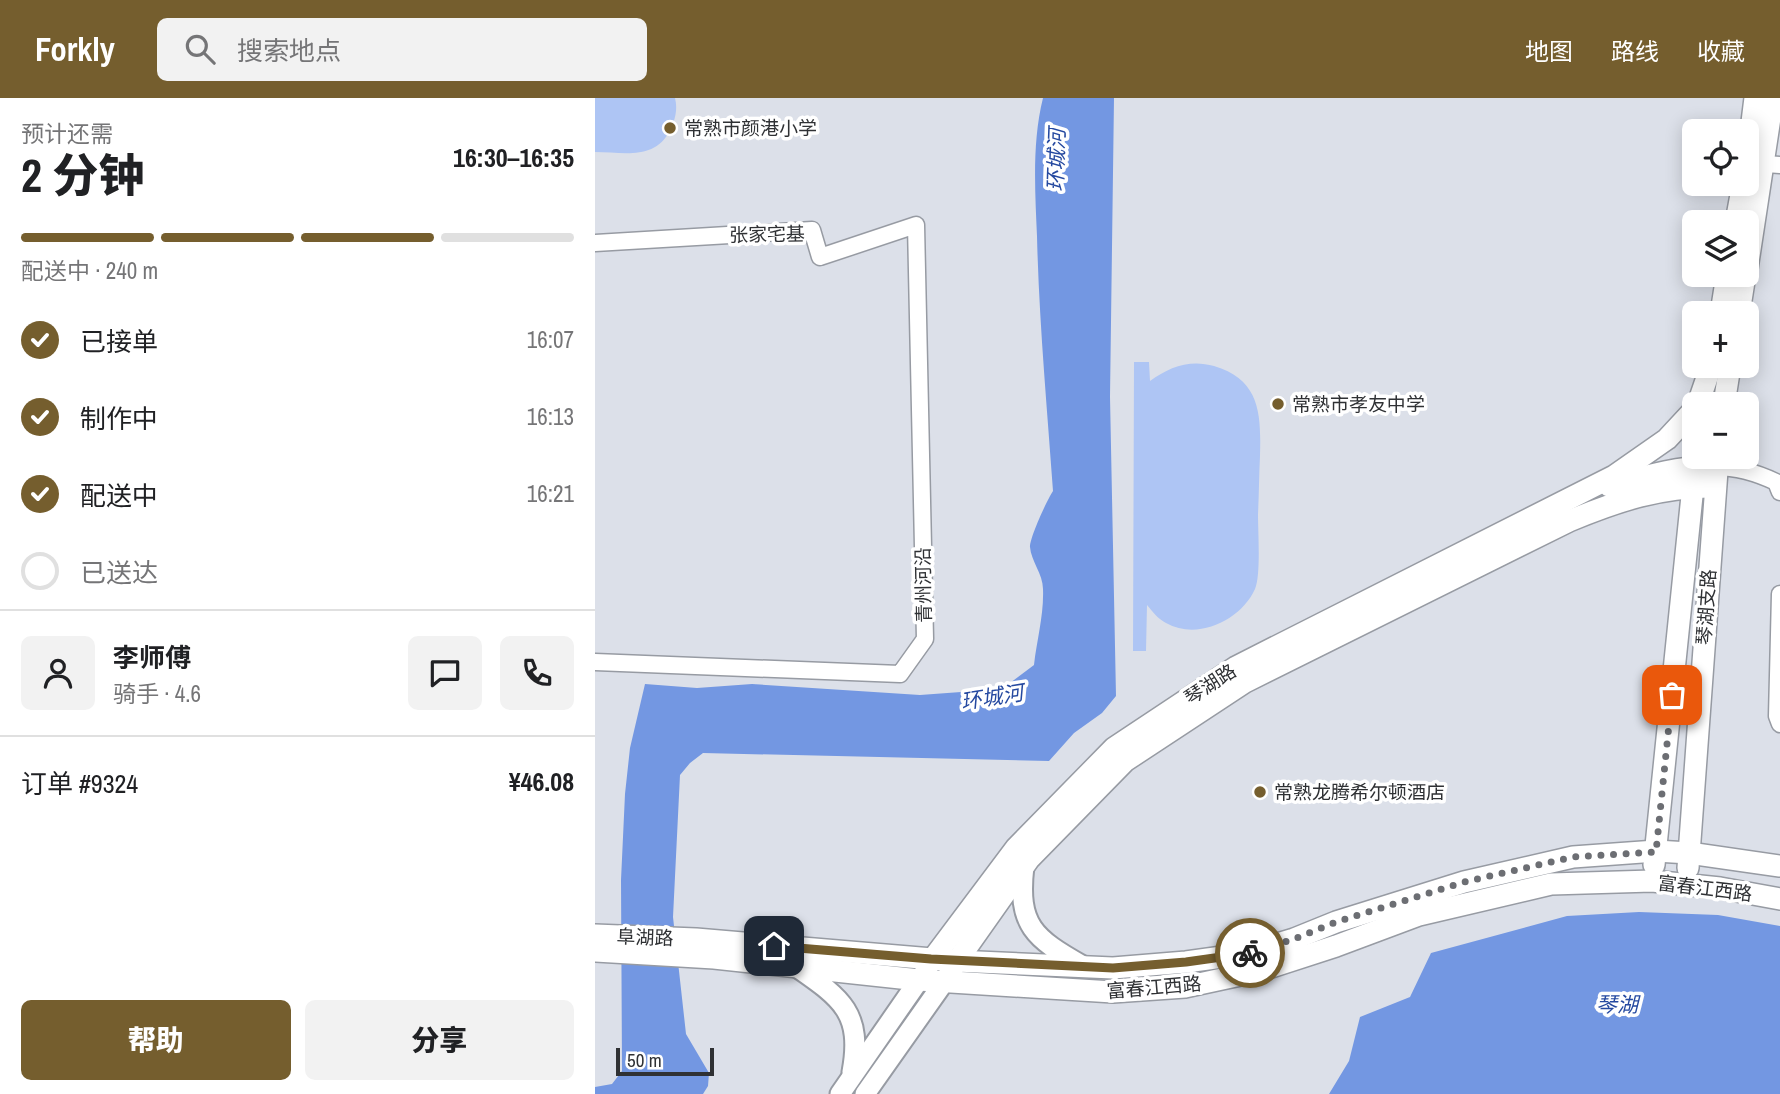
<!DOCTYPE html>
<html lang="zh">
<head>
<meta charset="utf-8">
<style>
  :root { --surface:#fff; --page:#f2f2f2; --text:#202124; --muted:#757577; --line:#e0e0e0; --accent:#755e2e }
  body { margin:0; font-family:"Archivo Narrow","Noto Sans SC",sans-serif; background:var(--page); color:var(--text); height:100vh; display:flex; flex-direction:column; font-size:26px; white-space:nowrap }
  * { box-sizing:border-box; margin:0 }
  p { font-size:23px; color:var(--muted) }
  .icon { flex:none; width:38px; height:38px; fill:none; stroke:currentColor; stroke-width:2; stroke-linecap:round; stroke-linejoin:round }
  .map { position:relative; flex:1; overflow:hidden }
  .panel { display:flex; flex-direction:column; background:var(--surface); width:595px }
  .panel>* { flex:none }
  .tools { position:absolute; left:1087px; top:21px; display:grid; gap:14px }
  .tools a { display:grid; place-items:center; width:77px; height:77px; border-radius:10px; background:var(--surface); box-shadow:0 4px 18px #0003; font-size:35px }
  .scale { position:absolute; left:21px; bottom:18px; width:98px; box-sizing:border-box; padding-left:7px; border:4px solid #2f3134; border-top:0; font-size:19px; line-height:24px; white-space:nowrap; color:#2f3134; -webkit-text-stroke:5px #fff; paint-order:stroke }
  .pin { position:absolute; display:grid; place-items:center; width:60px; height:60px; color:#fff; margin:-30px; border-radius:14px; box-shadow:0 4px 10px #0006 }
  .courier { position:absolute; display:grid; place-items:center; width:70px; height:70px; margin:-35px; border:5px solid #755e2e; border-radius:50%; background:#fff; color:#222; box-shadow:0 2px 9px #0007 }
  .summary em { font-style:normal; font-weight:800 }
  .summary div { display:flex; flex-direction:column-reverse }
  .summary { display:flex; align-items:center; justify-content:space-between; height:119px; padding:0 21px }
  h1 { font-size:46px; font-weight:800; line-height:52px }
  .bar { display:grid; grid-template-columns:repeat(4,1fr); gap:10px 7px; align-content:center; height:84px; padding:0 21px }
  .bar i { height:9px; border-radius:5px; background:var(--line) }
  .bar .current { background:var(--accent) }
  .bar p { grid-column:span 4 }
  .line { display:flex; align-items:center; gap:18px; padding:0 21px; border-top:2px solid var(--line) }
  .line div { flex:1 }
  .round { display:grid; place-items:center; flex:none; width:74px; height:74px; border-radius:10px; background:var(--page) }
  ol { padding:0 21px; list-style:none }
  li { display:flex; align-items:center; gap:21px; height:77px }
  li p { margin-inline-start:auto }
  li .icon { padding:7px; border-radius:50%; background:var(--accent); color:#fff; stroke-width:4 }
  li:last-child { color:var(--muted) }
  li i { width:38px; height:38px; border:4px solid var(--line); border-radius:50% }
  .primary-button { display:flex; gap:14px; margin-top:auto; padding:14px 21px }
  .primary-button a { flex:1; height:80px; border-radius:10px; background:var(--accent); color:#fff; font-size:28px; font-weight:800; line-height:80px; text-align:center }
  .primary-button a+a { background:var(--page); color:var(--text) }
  header { display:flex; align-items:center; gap:42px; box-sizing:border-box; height:98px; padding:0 35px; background:var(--accent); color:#fff }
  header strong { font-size:33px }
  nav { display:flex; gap:38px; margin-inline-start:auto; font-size:24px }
  .search { width:490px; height:63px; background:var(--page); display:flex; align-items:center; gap:18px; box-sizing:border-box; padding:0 24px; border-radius:10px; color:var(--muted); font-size:26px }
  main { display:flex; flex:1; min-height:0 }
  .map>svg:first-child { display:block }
  .green { fill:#aec5f4 }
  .water { fill:#7397e2 }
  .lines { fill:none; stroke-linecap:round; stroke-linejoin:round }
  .minor-casing { stroke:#979ba3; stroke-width:19 }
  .tertiary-casing { stroke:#979ba3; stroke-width:23 }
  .secondary-casing { stroke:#979ba3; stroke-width:24 }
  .minor { stroke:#fff; stroke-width:16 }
  .tertiary { stroke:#fff; stroke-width:19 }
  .secondary { stroke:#fff; stroke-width:21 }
  .done { stroke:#6c6e73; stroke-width:7; stroke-dasharray:0 12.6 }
  .route { stroke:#755e2e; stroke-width:9 }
  .poi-dot { fill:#755e2e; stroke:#fff; stroke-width:2.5 }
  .labels { text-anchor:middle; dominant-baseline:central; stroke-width:7; stroke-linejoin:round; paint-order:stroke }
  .poi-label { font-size:19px; fill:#2f3134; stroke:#fff; text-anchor:start }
  .street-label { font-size:19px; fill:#2f3134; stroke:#fff }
  .water-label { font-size:21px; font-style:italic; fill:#2549a0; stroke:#fff }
</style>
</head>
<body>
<header>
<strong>Forkly</strong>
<div class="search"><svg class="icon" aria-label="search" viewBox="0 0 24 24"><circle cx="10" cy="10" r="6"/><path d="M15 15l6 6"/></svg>搜索地点</div>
<nav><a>地图</a><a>路线</a><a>收藏</a></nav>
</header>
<main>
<section class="panel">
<div class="summary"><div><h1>2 分钟</h1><p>预计还需</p></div><em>16:30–16:35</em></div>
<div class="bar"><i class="current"></i><i class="current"></i><i class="current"></i><i></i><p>配送中 · 240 m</p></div>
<ol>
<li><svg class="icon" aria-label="check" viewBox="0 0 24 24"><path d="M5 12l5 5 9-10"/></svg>已接单<p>16:07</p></li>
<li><svg class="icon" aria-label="check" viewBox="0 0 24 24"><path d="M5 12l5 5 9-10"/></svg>制作中<p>16:13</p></li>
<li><svg class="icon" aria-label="check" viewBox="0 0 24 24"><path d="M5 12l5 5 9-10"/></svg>配送中<p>16:21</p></li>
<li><i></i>已送达</li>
</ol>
<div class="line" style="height:126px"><a class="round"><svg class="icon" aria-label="person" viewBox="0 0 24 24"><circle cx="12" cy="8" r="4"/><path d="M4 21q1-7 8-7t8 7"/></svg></a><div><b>李师傅</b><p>骑手 · 4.6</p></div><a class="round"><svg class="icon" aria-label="chat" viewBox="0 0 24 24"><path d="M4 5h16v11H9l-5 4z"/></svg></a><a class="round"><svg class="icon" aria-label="phone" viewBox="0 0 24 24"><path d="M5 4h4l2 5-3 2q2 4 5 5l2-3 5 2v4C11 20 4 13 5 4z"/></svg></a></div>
<div class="line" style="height:91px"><div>订单 #9324</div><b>¥46.08</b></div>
<div class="primary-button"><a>帮助</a><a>分享</a></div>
</section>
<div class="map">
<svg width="1185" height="996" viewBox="0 0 1185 996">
  <rect width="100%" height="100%" fill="#dce0e9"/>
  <!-- green -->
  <g class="green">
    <path d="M0,0H80C83,12 80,22 75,32C60,63 28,54 0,54Z"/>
    <path d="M539,264H554L555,283C574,269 595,261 619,268C666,282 666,317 665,358C664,377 664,397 663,416C663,434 666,477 660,491C646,522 603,543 571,525C563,521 557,513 552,507L551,553H538Z"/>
  </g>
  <!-- water -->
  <g class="water">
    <path d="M448,0H519L515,299L521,598L507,615L479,635L454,663L108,655L95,665L85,677L78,819L91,936L114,975L113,988L108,996H0V989L17,986L27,973L26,782L30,696L35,650L50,586L102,590L157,586L325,597L407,591L439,567C442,541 449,517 448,491C448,476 436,463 435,449C435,439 452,402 458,393C452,308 444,223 442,138C440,92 437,44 448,0Z"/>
    <polygon points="1044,814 1123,817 1185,828 1185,996 734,996 754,963 765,919 815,899 836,855 972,818"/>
  </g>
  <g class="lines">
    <defs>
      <g id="minor">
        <polyline points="1157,65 1185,67"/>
        <polyline points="0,145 217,132 225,159 321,127 330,541 305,576 0,564"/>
        <path d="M1121,369C1143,369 1162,375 1181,384L1185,394"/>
        <polyline points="1185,496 1182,618 1185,626"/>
      </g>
      <g id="tertiary">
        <path d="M429,768C422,828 439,840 488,868"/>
        <path d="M200,868C246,900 268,914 257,974"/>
        <polyline points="245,996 324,882"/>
        <polyline points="270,996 349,884"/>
      </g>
      <g id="secondary">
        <polyline points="1152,64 1160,0"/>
        <polyline points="1141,124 1148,86"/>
        <polyline points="1152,171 1178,0"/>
        <polyline points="1126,215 1132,177"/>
        <polyline points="1144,215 1150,177"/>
        <polyline points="1103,306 1116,268"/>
        <polyline points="1129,306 1135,268"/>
        <path d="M1014,388C1045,380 1079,369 1112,369"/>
        <polyline points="1059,767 1101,359"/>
        <polyline points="1093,770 1123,359"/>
        <polyline points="0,837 101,841 361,863 518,870 591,864 649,856 699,841 741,824 869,784 978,759 1061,753 1094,755 1185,768"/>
        <polyline points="0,853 119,860 324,882 518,894 590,889 664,873 741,848 824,817 956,786 1057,783 1125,790 1185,801"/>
        <polyline points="331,870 421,750 519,650 641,569 1019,378 1072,341 1099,312"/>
        <path d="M355,873L434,761L530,663L650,584L974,423C1022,403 1067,388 1120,389"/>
      </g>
    </defs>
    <!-- minor casing -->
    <use href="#minor" class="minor-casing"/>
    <!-- tertiary casing -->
    <use href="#tertiary" class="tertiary-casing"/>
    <!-- secondary casing -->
    <use href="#secondary" class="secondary-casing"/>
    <!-- minor -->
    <use href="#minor" class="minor"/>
    <!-- tertiary -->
    <use href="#tertiary" class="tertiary"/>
    <!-- secondary -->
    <use href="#secondary" class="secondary"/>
  </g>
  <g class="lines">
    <!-- done -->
    <polyline class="done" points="655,855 699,841 741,824 869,784 978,759 1061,754 1077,597"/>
    <!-- route -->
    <polyline class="route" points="179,848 336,861 518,870 591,864 655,855"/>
  </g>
  <!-- markers -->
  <g class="poi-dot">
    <circle cx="75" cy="30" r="7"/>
    <circle cx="683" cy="306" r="7"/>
    <circle cx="665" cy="694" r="7"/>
  </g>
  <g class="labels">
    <!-- poi labels -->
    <g class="poi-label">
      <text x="89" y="30">常熟市颜港小学</text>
      <text x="697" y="306">常熟市孝友中学</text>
      <text x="679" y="694">常熟龙腾希尔顿酒店</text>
    </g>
    <!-- street labels -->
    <g class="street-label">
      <text transform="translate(172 136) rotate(-1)">张家宅基</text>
      <text transform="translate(328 487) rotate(-91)">青州河沿</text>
      <text transform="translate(1111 509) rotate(-86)">琴湖支路</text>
      <text transform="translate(615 586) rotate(-33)">琴湖路</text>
      <text transform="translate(1110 790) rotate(7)">富春江西路</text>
      <text transform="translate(50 839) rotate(2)">阜湖路</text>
      <text transform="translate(559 889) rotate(-5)">富春江西路</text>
    </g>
    <!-- water labels -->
    <g class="water-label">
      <text transform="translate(461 62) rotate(-88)">环城河</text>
      <text transform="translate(397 599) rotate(-9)">环城河</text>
      <text x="1022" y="906">琴湖</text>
    </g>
  </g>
</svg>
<div class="tools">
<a><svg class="icon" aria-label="locate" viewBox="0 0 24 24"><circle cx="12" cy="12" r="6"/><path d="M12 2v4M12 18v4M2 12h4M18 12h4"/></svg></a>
<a><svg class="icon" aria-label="layers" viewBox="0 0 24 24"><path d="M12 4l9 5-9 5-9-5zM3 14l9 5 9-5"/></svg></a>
<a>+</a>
<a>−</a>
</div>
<div class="scale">50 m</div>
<div class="pin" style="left:1077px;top:597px;background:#ea580c"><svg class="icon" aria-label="bag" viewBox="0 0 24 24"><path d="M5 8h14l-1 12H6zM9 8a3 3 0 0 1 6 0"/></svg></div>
<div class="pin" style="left:179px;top:848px;background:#1f2937"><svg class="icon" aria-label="home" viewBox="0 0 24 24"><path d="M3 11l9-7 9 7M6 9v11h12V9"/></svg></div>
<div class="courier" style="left:655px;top:855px"><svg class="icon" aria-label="bike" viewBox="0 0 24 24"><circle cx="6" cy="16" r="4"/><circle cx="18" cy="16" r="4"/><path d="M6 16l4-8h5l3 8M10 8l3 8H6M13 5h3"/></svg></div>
</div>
</main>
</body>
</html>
